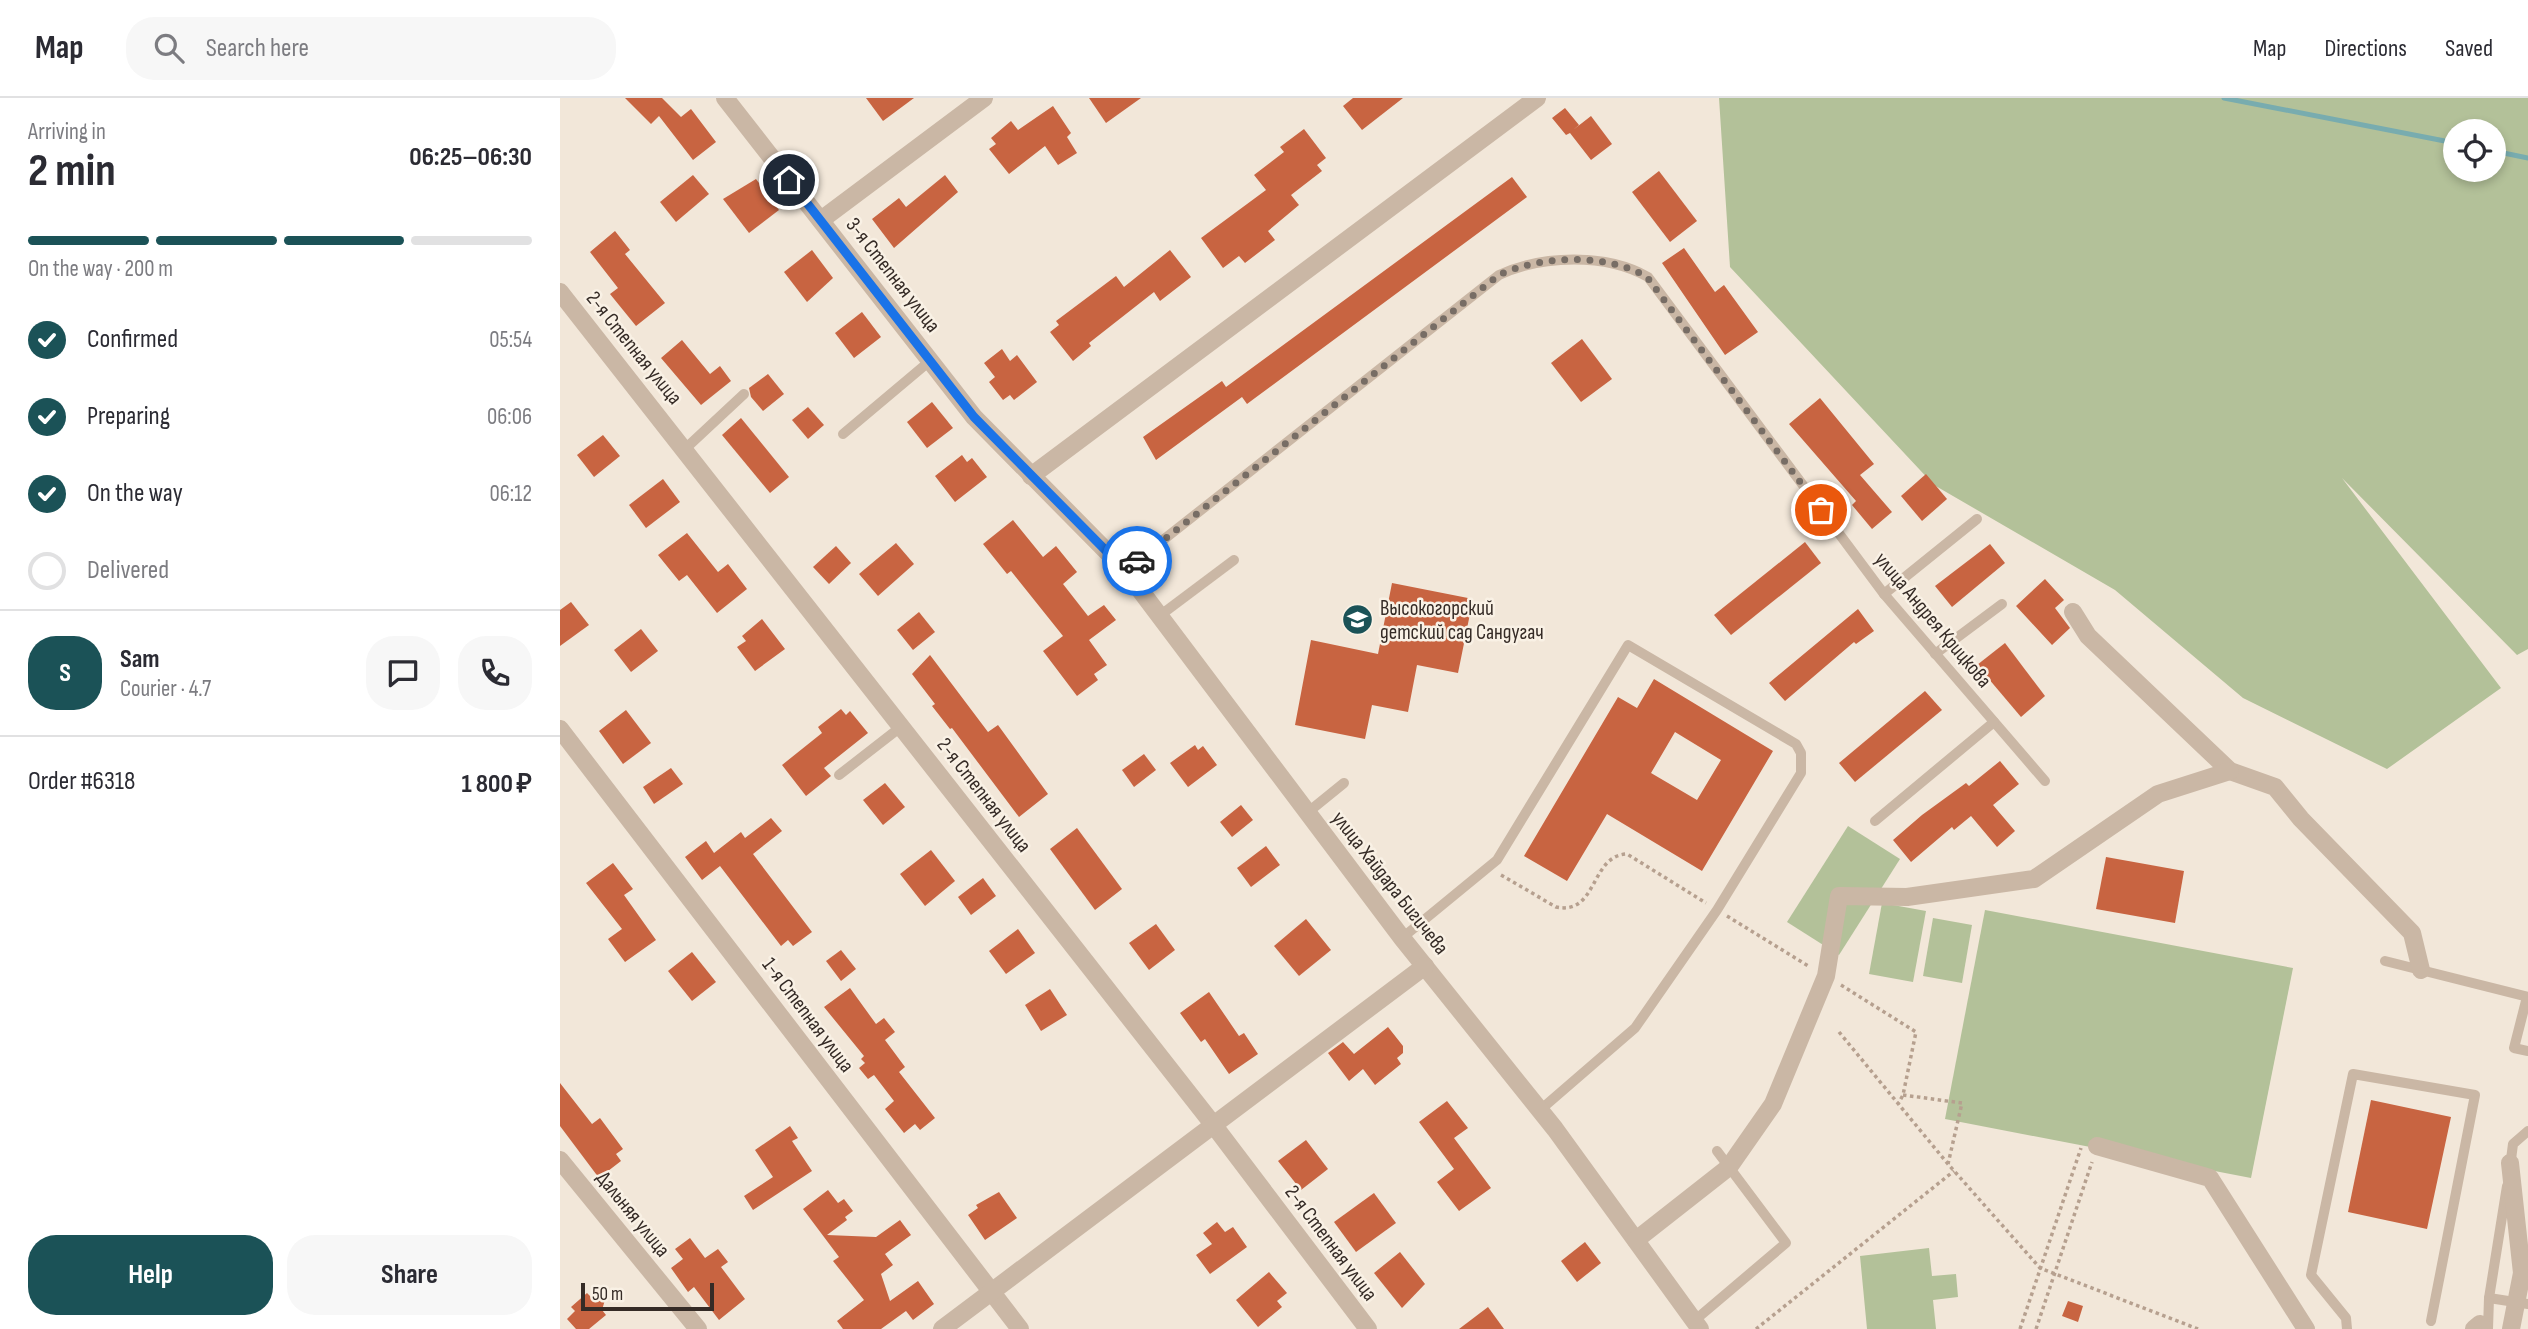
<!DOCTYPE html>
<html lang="en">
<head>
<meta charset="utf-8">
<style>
  :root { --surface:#fff; --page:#f7f7f7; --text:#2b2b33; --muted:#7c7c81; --line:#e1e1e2; --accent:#1b5257 }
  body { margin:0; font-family:"Sofia Sans Condensed",sans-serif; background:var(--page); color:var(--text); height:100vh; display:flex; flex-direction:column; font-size:26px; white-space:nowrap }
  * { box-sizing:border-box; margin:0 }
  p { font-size:23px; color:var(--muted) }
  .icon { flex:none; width:38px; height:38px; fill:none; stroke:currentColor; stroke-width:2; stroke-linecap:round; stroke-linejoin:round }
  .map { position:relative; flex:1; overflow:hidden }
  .details { display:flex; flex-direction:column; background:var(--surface); width:560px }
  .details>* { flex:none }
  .controls { position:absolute; left:1883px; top:21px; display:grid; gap:14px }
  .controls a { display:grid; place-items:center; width:63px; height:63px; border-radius:50%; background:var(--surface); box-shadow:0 4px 10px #0003; font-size:35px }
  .scale { position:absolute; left:21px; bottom:18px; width:133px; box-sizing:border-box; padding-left:7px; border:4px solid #352b26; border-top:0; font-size:19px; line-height:24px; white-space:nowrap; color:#352b26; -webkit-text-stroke:5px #f9f1e5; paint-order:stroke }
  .pin { position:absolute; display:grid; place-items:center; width:60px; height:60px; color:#fff; margin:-30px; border:4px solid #fff; border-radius:50%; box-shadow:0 2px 7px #0007 }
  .courier { position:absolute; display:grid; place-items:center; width:70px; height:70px; margin:-35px; border:5px solid #1a73e8; border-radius:50%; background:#fff; color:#222; box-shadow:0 2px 9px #0007 }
  .head em { font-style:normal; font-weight:700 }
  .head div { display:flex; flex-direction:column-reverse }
  .head { display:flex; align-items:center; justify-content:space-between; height:119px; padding:0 28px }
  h1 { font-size:46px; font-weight:700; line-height:52px }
  .bar { display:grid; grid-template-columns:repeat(4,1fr); gap:10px 7px; align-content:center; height:84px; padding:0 28px }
  .bar i { height:9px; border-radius:5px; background:var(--line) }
  .bar .on { background:var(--accent) }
  .bar p { grid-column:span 4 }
  .line { display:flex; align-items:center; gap:18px; padding:0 28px; border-top:2px solid var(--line) }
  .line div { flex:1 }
  .round { display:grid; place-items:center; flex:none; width:74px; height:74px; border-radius:28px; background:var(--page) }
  ol { padding:0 28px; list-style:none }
  li { display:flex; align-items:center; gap:21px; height:77px }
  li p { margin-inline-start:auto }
  li .icon { padding:7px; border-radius:50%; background:var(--accent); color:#fff; stroke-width:4 }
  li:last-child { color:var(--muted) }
  li i { width:38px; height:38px; border:4px solid var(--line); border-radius:50% }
  .action { display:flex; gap:14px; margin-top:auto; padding:14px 28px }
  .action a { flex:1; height:80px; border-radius:28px; background:var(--accent); color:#fff; font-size:28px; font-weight:700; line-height:80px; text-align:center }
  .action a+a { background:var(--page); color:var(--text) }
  header { display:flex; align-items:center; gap:42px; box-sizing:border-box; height:98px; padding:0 35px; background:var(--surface); border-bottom:2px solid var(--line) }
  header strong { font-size:33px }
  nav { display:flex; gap:38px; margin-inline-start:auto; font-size:24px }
  .search { width:490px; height:63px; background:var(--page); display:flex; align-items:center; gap:18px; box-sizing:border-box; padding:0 24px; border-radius:28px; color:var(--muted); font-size:26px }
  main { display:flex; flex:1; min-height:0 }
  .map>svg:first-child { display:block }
  .green { fill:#b3c199; fill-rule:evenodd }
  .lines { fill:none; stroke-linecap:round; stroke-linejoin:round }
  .stream { stroke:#78acaf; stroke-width:5 }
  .building { fill:#c86441; fill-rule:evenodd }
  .path { stroke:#b6a08f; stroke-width:3.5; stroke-dasharray:3.5 3.5; stroke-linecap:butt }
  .service { stroke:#cab7a5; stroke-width:10 }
  .minor { stroke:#cab7a5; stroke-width:18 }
  .done { stroke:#776d65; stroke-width:7; stroke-dasharray:0 12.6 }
  .route { stroke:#1a73e8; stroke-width:9 }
  .labels { text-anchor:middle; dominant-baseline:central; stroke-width:5; stroke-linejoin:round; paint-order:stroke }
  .street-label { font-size:21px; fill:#352b26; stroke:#f9f1e5 }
  .poi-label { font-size:21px; fill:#352b26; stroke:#f9f1e5; text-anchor:start }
</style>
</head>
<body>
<header>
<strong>Map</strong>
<div class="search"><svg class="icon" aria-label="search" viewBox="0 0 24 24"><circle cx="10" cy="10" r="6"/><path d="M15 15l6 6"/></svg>Search here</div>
<nav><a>Map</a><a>Directions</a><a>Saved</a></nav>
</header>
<main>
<section class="details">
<div class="head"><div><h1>2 min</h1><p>Arriving in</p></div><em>06:25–06:30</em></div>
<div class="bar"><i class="on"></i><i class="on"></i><i class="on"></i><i></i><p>On the way · 200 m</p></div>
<ol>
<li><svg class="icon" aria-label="check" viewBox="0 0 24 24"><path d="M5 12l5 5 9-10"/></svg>Confirmed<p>05:54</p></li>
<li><svg class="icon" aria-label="check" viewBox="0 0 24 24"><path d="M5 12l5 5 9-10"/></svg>Preparing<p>06:06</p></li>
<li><svg class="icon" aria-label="check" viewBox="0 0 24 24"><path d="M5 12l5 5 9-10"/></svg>On the way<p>06:12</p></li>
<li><i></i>Delivered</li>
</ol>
<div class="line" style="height:126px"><b class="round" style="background:var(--accent);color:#fff">S</b><div><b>Sam</b><p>Courier · 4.7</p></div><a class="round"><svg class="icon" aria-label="chat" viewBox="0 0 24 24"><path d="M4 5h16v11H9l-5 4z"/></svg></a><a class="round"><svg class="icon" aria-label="phone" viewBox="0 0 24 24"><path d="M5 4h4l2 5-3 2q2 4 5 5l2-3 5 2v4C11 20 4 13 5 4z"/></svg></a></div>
<div class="line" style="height:91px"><div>Order #6318</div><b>1 800 ₽</b></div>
<div class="action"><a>Help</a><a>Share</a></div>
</section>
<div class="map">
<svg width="1968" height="1231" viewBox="0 0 1968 1231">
  <rect width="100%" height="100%" fill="#f2e7d9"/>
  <!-- green -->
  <g class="green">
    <path d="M1159,0H1968V551L1957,557L1782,380L1941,590L1827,671L1683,600L1555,492L1374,387L1170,169ZM1895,33H1934V72H1895Z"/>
    <polygon points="1288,728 1340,761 1279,857 1227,824"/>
    <polygon points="1322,805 1366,813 1353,884 1309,876"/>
    <polygon points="1425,812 1733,870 1691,1080 1385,1021"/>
    <polygon points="1373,820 1412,827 1402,885 1363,878"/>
    <polygon points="1369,1150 1372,1178 1396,1176 1398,1199 1373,1202 1376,1231 1307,1231 1300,1158"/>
  </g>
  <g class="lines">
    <!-- stream -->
    <g class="stream">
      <polyline points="1664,0 1895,45"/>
      <polyline points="1934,53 1968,60"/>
    </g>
  </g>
  <!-- building -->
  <g class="building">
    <polygon points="65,0 102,0 121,19 131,11 156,44 133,62 99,18 91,26"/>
    <polygon points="306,0 354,0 323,23"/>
    <polygon points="529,0 581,0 546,25"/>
    <polygon points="793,0 843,0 802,32 783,8"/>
    <polygon points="493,8 511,35 507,39 517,55 498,67 485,48 449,76 429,51 436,46 431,40 451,23 458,32"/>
    <polygon points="1005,10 1019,27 1013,32 1031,18 1052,46 1031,62 1010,35 1006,37 992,20"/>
    <polygon points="744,31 766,60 757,67 762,73 731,97 739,107 708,133 715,142 685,165 679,158 663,170 641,140 706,92 694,77 724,54 720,49"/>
    <polygon points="1099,73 1137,123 1110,144 1072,94"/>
    <polygon points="133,77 149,96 116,124 100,104"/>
    <polygon points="385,77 398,94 334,150 312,121 339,100 346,109"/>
    <polygon points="952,79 967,99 695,300 687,306 682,299 596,362 583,339 662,283 666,289"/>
    <polygon points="196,81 219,112 189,135 163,101"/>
    <polygon points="55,133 70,152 65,156 105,205 76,228 50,196 58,190 30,154"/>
    <polygon points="1124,150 1155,194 1164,187 1198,234 1165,257 1102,165"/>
    <polygon points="252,152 273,180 247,204 224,174"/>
    <polygon points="610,152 631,179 600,203 594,194 529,245 531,248 513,263 490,234 499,227 496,223 556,178 564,189"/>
    <polygon points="302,214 321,239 294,260 275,235"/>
    <polygon points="1022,241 1052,281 1021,304 991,265"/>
    <polygon points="122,242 150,276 160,268 171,283 141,307 101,260"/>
    <polygon points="442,251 450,263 457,257 477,284 454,302 450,297 443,302 429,284 435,279 424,265"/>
    <polygon points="208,276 224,296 203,313 191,299 189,290"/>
    <polygon points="1260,300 1314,366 1300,377 1332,414 1312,431 1292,407 1296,403 1229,326"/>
    <polygon points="372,304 393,330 367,350 347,324"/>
    <polygon points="248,309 264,327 248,341 232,322"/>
    <polygon points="181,320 229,379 210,395 162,337"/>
    <polygon points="43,337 60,358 34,379 17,357"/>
    <polygon points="402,357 407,364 412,360 427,379 395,404 375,378"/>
    <polygon points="1366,376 1387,401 1362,423 1341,398"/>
    <polygon points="103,381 120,404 86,430 69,407"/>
    <polygon points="453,422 483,459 496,448 517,474 503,486 528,518 544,507 556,522 529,542 547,567 534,576 538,582 517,598 483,553 503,538 451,473 447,476 423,446"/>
    <polygon points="127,435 158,474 168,466 187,491 157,515 127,477 119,483 98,457"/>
    <polygon points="1245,444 1261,465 1171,537 1154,517"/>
    <polygon points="336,445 354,466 318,498 299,476"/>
    <polygon points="1430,446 1445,465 1392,509 1375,488"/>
    <polygon points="276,448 291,465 269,486 253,469"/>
    <polygon points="1485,481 1504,502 1495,510 1510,530 1492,547 1456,508"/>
    <polygon points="832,485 913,501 898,575 857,567 848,614 812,607 805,641 735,627 751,542 818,556"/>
    <polygon points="11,504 29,527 0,548 0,512"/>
    <polygon points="1298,511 1314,533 1296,546 1294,544 1225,603 1209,585"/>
    <polygon points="359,514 375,534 353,552 337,532"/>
    <polygon points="202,521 225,551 195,573 177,549 186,543 182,538"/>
    <polygon points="81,531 98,553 71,574 54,552"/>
    <polygon points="1445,545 1485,598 1461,619 1417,567"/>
    <polygon points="370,557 428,634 438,627 488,696 459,719 392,630 390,631 372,608 375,606 352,576"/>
    <path d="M1094,581L1213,653L1142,773L1047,716L1007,783L964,758L1058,599L1077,610ZM1115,634L1161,662L1137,702L1091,675Z"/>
    <polygon points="1365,593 1382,612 1295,684 1279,665"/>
    <polygon points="281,611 286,617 290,613 308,635 264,670 271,678 246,698 222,667 262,635 258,629"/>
    <polygon points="66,612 91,645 63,666 39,633"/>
    <polygon points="635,647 638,652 643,648 657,667 628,689 610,665"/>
    <polygon points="584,656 596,672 574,689 562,672"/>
    <polygon points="1440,663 1459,686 1433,707 1455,733 1437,749 1411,718 1394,732 1392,729 1351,764 1333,742 1362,717 1406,685 1409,688"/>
    <polygon points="111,670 123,686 94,706 83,689"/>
    <polygon points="325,685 345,709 323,727 303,702"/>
    <polygon points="681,707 693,722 672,739 660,724"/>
    <polygon points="211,720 222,733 193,756 252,834 233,848 228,842 221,848 160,768 142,782 125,759 146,743 154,755 181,734 185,740"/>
    <polygon points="517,730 562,791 535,812 490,751"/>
    <polygon points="706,748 720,767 691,789 677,770"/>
    <polygon points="371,752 395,783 365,808 340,776"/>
    <polygon points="1546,759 1624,773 1615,825 1536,811"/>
    <polygon points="53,765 73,791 64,797 96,842 65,864 48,841 62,831 26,785"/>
    <polygon points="423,780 436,798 411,817 398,799"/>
    <polygon points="746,821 771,852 739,878 714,848"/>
    <polygon points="596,826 615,852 589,872 569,845"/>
    <polygon points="458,831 475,855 446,876 429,853"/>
    <polygon points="281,852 296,871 281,883 266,863"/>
    <polygon points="132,854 156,884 132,903 108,873"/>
    <polygon points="290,890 316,926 324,920 335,934 325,942 345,969 339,974 375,1020 360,1032 355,1026 344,1035 325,1011 334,1003 314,977 308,981 299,970 305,965 301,961 304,958 264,909"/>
    <polygon points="490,891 507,917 481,933 465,907"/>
    <polygon points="649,894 679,938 684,935 698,956 669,976 645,941 641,944 620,915"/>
    <polygon points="828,929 843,948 843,955 837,960 841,966 815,987 803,971 789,983 768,955 783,944 794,956"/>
    <polygon points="0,985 32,1026 40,1020 63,1051 56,1056 61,1063 39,1080 0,1028"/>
    <polygon points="1811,1002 1891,1019 1867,1131 1788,1114"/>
    <polygon points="887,1003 908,1030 894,1040 931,1090 899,1113 877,1084 894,1071 859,1024"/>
    <polygon points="230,1028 238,1040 232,1043 252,1073 193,1112 184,1098 213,1079 195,1052"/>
    <polygon points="746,1042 768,1071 741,1092 718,1063"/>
    <polygon points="268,1092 278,1105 284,1101 293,1113 285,1119 287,1122 267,1137 316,1139 340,1122 351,1137 325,1156 333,1167 321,1176 330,1203 358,1183 374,1206 353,1222 346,1213 321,1231 283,1231 277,1223 304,1202 273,1163 279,1159 243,1111"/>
    <polygon points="439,1094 457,1120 425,1142 408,1117 418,1110 416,1107"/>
    <polygon points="814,1095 836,1125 796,1154 774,1124"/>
    <polygon points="657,1124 665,1134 673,1129 687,1149 650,1176 636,1157 652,1146 643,1135"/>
    <polygon points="130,1140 145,1160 158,1151 168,1164 161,1169 185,1201 159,1222 134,1189 128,1194 111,1170 123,1161 115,1151"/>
    <polygon points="1025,1144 1041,1165 1017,1184 1001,1163"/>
    <polygon points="840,1154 865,1186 842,1210 814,1175"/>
    <polygon points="709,1174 727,1195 717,1203 722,1209 698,1229 676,1202"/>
    <polygon points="27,1195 31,1199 47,1195 42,1212 46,1217 29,1231 16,1231 7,1221 15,1213 11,1209"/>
    <polygon points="1508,1203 1523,1208 1518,1224 1502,1218"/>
    <polygon points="928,1209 944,1231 899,1231"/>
  </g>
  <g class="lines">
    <!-- path -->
    <g class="path">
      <path d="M941,777L996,809C1038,818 1030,757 1067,756L1146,805"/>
      <polyline points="1167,818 1250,869"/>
      <polyline points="1281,887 1356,934 1343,997 1338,1006"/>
      <polyline points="1279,934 1388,1066 1480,1170 1638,1231"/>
      <polyline points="1343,997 1402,1005 1388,1066"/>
      <polyline points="1196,1231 1394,1073"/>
      <polyline points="1460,1231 1521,1050"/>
      <polyline points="1476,1231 1532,1064"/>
    </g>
    <!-- service -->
    <g class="service">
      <polyline points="283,336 371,262"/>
      <polyline points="125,351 184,296"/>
      <path d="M565,472L939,177C982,157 1046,155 1088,179L1324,496L1485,683"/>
      <polyline points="1324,496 1417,421"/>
      <polyline points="598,519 674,462"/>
      <polyline points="1375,556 1442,506"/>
      <polyline points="279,677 342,628"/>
      <polyline points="747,715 784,685"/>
      <polyline points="1315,723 1434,624"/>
      <polyline points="842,840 937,762 1068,547 1236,646 1241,655 1241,675 1157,812 1075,930 979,1013"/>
      <polyline points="1825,863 1968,899"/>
      <polyline points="1967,899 1954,950 1968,953"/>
      <polyline points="1950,1069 1953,1046 1968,1033"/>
      <polyline points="1929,1200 1968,1206"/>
      <polyline points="1134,1223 1226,1145 1157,1053"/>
      <polyline points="1787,1231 1786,1220 1751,1177 1793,976 1915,997 1871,1223"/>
      <polyline points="1928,1231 1929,1200 1947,1088"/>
    </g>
    <!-- minor -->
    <g class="minor">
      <polyline points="165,0 414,319 565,472 842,840 995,1031 1140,1231"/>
      <polyline points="261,122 424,0"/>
      <polyline points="0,194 652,1025 808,1231"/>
      <polyline points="471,378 977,0"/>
      <polyline points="1513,514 1528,538 1670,673 1715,689 1741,721 1852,835 1861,872"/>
      <polyline points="0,631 460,1231"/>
      <polyline points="1537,1048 1650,1080 1746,1231"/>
      <polyline points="0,1062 138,1231"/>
      <polyline points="1950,1065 1962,1175 1951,1231"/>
      <polyline points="1076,1142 1169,1069 1213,1006 1266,878 1279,798 1347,799 1474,781 1598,696 1670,673"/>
      <polyline points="382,1231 865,868"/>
      <polyline points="1914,1231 1920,1226 1924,1231"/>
    </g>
  </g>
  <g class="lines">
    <!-- done -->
    <path class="done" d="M577,463L939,177C982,157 1046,155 1087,179L1261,412"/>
    <!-- route -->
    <polyline class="route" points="229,82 414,319 565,472 577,463"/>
  </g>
  <!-- icons -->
  <defs>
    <symbol id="school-disc" viewBox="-11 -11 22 22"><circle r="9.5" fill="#1b5257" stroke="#f9f1e5"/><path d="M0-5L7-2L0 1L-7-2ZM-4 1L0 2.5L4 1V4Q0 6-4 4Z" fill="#fff"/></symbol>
  </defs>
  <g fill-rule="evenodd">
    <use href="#school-disc" x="780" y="504" width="35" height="35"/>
  </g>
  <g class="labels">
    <!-- street labels -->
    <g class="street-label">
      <text transform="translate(333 177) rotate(52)">3-я Степная улица</text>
      <text transform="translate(74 250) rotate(51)">2-я Степная улица</text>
      <text transform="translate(1373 522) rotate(50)">улица Андрея Крицкова</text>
      <text transform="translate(424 697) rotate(52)">2-я Степная улица</text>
      <text transform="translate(830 785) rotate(52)">улица Хайдара Бигичева</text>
      <text transform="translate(248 917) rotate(53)">1-я Степная улица</text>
      <text transform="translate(73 1116) rotate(51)">Дальняя улица</text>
      <text transform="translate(771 1145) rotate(53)">2-я Степная улица</text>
    </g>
    <!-- poi labels -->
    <g class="poi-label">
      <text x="820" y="510">Высокогорский<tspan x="820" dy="24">детский сад Сандугач</tspan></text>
    </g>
  </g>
</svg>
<div class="controls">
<a><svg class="icon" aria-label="locate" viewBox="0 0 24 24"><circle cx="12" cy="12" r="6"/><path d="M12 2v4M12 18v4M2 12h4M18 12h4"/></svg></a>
</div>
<div class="scale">50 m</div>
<div class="pin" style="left:1261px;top:412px;background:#ea580c"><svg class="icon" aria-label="bag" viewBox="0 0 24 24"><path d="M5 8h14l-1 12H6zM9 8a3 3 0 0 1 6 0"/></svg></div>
<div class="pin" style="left:229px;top:82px;background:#1f2937"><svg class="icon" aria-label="home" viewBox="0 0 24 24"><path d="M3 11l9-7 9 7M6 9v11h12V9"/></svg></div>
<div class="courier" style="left:577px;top:463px"><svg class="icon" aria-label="car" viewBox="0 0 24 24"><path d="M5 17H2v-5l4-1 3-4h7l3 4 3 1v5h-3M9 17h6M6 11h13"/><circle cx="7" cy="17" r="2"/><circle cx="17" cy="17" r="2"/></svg></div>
</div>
</main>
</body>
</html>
